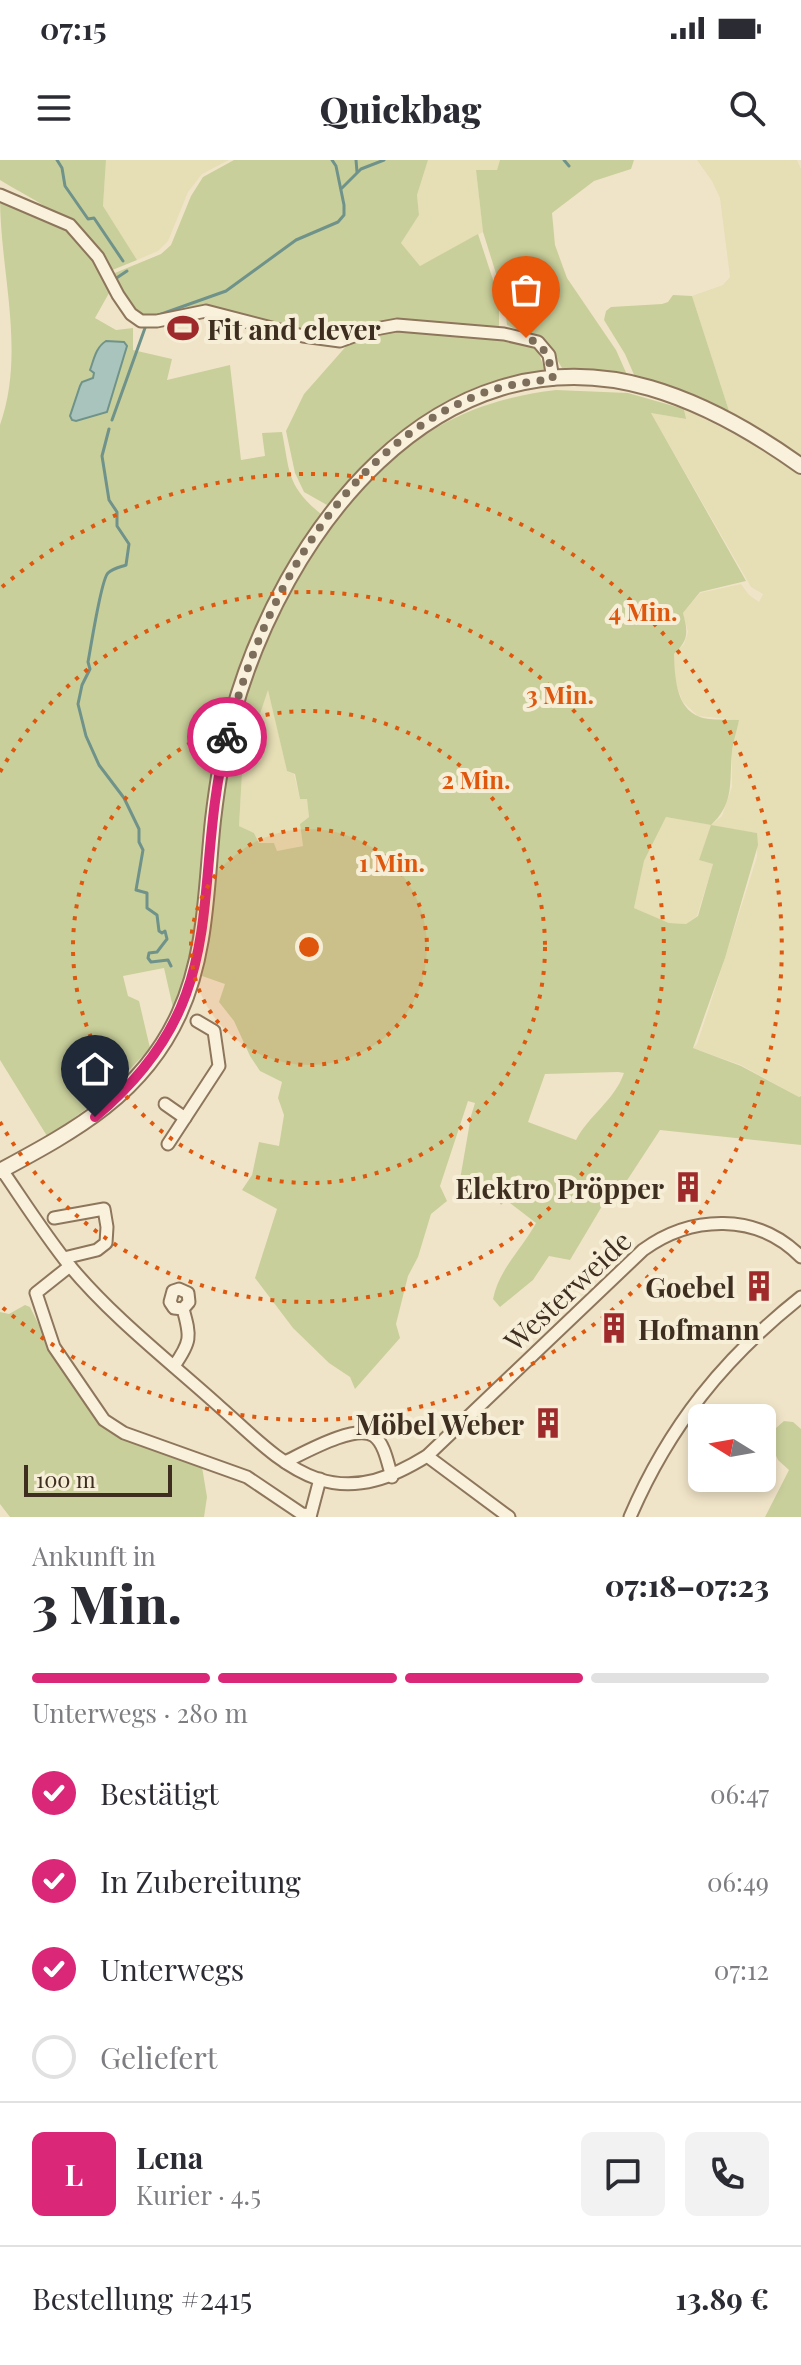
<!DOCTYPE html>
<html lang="de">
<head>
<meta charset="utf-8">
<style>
  :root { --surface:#fff; --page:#f2f2f3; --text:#2b2b33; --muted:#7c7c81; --line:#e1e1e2; --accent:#db2777 }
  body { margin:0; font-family:"Playfair Display",serif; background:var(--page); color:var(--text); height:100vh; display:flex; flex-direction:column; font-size:30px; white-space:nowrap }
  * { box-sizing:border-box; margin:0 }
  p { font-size:26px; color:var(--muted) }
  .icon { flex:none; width:44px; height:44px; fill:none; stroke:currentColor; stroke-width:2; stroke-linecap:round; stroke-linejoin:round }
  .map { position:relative; height:1357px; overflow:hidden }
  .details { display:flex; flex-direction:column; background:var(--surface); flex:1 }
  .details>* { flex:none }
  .needle { width:52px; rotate:281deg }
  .fabs { position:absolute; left:688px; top:1244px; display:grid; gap:16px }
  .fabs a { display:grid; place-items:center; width:88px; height:88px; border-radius:12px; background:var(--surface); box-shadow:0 4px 12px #0003; font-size:40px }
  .scale { position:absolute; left:24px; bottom:20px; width:148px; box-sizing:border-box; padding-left:8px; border:4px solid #3d2e20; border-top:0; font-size:22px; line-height:28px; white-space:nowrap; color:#3d2e20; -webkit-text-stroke:6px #f7eed8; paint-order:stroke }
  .pin { position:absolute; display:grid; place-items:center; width:68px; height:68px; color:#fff; margin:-82px -34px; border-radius:50% 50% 50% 0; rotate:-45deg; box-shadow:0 0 8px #0007 }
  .pin .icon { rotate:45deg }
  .courier { position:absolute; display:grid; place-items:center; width:80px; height:80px; margin:-40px; border:6px solid #db2777; border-radius:50%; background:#fff; color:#222; box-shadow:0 2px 10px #0007 }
  .headline em { font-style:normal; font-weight:800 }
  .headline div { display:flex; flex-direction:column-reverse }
  .headline { display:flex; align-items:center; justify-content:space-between; height:136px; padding:0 32px }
  h1 { font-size:52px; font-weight:800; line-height:60px }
  .bar { display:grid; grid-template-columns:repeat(4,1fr); gap:12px 8px; align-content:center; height:96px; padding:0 32px }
  .bar i { height:10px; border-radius:6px; background:var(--line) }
  .bar .current { background:var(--accent) }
  .bar p { grid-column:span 4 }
  .line { display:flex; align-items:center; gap:20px; padding:0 32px; border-top:2px solid var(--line) }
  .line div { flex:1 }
  .round { display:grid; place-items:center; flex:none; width:84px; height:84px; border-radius:12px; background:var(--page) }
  ol { padding:0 32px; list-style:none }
  li { display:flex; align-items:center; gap:24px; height:88px }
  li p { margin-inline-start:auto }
  li .icon { padding:8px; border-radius:50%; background:var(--accent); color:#fff; stroke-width:4 }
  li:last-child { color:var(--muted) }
  li i { width:44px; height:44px; border:4px solid var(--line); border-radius:50% }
  .status { display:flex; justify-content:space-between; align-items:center; height:56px; padding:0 40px; background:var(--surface); direction:ltr }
  .status svg { height:22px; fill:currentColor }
  header { display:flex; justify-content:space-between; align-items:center; height:104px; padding:0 32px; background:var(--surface); font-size:36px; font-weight:800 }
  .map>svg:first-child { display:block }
  .farmland { fill:#e6deb5 }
  .green { fill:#c9cf9b; fill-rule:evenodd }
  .water { fill:#a9c4bc; stroke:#6f938a; stroke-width:2 }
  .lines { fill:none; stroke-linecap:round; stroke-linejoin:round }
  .stream { stroke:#6f938a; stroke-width:3 }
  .minor-casing { stroke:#8d765c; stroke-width:15 }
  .tertiary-casing { stroke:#8d765c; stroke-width:18 }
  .minor { stroke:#faf1dc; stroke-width:11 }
  .tertiary { stroke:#faf1dc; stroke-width:14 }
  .done { stroke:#7c6e5b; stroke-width:8; stroke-dasharray:0 14.4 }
  .route { stroke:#db2777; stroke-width:10 }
  .ring { fill:none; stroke:#df570d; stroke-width:4; stroke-dasharray:4 8 }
  .labels { text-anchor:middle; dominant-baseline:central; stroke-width:8; stroke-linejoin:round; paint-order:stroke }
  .poi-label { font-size:28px; font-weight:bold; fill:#3d2e20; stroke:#f7eed8; text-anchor:end }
  .street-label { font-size:28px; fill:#3d2e20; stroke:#f7eed8 }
  .centre { fill:#df570d; stroke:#f7eed8; stroke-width:4 }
  .ring-label { font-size:24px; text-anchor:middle; font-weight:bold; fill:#df570d; stroke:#f7eed8; stroke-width:8; stroke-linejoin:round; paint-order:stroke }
</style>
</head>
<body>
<div class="status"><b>07:15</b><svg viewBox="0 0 49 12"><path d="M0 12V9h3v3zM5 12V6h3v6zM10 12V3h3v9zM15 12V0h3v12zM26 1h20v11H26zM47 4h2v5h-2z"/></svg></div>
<header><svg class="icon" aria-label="menu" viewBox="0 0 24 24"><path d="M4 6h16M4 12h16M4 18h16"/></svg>Quickbag<svg class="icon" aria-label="search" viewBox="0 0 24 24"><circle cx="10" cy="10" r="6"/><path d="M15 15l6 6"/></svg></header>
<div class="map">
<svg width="801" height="1357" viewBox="0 0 801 1357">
  <rect width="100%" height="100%" fill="#f0e4c8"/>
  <!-- farmland -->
  <g class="farmland">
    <polygon points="106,0 229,0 202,14 188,32 168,81 158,91 137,100 103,46"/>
    <polygon points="428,0 500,0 497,10 476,10 483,72 420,106 401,83 419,55 417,35"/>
    <polygon points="697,0 797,0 801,9 801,296 729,251 692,136 723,125 730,117 720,38 712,21"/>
    <polygon points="685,249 757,286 801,316 801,935 799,937 741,905 693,888 697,884 708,851 757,697 757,673 711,666 699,700 713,704 697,756 686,764 669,763 634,748 644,701 666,657 711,665 722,656 732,627 732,592 739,560 698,556 683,542 675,522 674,494 684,484 688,472 683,453 700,433 741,424 749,435 759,442 763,434 751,427 651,253 685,259"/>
    <polygon points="268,529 287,611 294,614 300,639 307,639 309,657 300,664 303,686 277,691 274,683 259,683 254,673 239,666 242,613 246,598 259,585 262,566 260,554"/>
  </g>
  <!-- green -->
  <g class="green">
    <path d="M0,0H106L103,46L137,100L110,111C84,63 45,47 0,20Z"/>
    <polygon points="234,0 428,0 417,35 419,55 401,83 420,106 478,74 499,138 499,170 396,161 339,177 322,176 211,147 183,151 157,159 137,157 110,115 161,94 171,85 191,36 203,17"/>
    <polygon points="500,0 634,0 631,9 594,21 552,53 555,85 567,118 616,190 628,217 599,210 562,208 547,183 507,165 504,139 483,72 476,10 497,10"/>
    <path d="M0,37L68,67L85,83L113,126L95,158L116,170L133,168V190L172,199L167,220L230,205L241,300L265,296L262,273L282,272C290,313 287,326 321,354L262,455L244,497L219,574L208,635L197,757L188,818L174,852L164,808L123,816L128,836L139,841L150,888C117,924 89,950 47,976L0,900V265C26,191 0,113 0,37Z"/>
    <polygon points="673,135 692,136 729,251 669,225 635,217 625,194 604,160 606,151 611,147 662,144 668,142"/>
    <path d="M395,168L524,180L536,186L545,210C442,224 395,273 327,345L304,332L295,313L286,271L304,234L349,183Z"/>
    <path d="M556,230L628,233L684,249L686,259L651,253L746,421L700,432L683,453C688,472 689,480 674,494C675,515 675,548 700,557C711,561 727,559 739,560C737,571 733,582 732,592C729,621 735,643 711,665L757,673L758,685L725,798L693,888L741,906L799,937L801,936V985L660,970L624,1025L614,1026L570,1100L549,1096L533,1120L500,1147L493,1139C499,1109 522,1089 536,1063L506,1040L501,1045L492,1032L474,1024L466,1041L458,1031L471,956L475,943L468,941L440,1026L447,1041L431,1054L418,1097L408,1116L396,1164L400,1178L355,1229L350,1217L329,1203L293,1168L255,1118L277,1049L242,1030L252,1015L259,982L279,986L284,955L278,938L282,922L260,911L250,896L234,861L219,842L225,824L202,816C219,743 216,667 231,594C256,477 331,331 436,268C473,246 514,235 556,230ZM268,530L287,611L295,614L300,639H307L309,657L300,664L303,686L277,691L274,683H259L254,673L239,666L242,613L246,598L259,585L262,567L260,554ZM666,657L711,665L699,700L713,704L698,756L686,764L669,763L634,748L644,701ZM618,912L624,913C614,941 589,955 576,980L528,962L545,914Z"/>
    <polygon points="25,1145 30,1147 51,1189 101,1262 202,1307 207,1337 204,1357 10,1357 0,1344 0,1152 9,1154"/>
    <polygon points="784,1261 793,1262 801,1269 801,1357 765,1357 789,1310 778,1300 771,1285 776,1268"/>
  </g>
  <!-- water -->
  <path class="water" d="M106,181L124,182L127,186L107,252L76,261L72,260L70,256L80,226L82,222L93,218L94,213L90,210C94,199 96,187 106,181Z"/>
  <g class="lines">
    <!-- stream -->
    <g class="stream">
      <polyline points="57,0 62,8 65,26 88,59 94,58 123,101"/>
      <polyline points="356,0 357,12"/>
      <polyline points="564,0 569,6"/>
      <polyline points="342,28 361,9 384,0"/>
      <polyline points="115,119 127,111"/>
      <polyline points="153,157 226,131 296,80 338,62 344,55 344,45 336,6 332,0"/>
      <polyline points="112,260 145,168"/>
      <path d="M109,269L102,296L109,340L117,352V366L129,384L126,405C121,407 113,408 108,413C101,419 91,487 88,502L90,509L82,525L78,544L86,576L99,605L124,638L139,669V682L143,690L136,730L147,733V748L157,755L159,771L162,773L165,771L167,779L157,792L149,793L148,798L151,802L168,800L171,806"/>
    </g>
    <defs>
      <g id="minor">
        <polyline points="0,35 70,65 98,97 118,135 131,154 141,161 157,161 206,151 303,176 340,181 370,170 397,165 504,174 538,182 549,195 553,219"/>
        <polyline points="165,944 185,958"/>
        <polyline points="168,984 219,906 214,871 197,861"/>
        <path d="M2,1010C24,1042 45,1075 69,1105C113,1158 169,1201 220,1247C250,1273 280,1306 318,1319C358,1332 393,1317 427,1296L643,1090C691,1055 757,1052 801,1097"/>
        <polyline points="54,1058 104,1049 107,1067 106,1083 97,1090 64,1098"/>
        <polyline points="70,1106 36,1133 54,1187 104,1260 124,1273 247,1317 302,1354 310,1355"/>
        <path d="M174,1206C191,1182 191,1177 183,1149L174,1148L170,1142L173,1131L179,1129L188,1133L189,1142L183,1149"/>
        <polyline points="427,1296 509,1357"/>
        <path d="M285,1302C304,1293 356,1263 374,1276C385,1284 388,1305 392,1317"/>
        <polyline points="310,1357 320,1319"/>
        <path d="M630,1357C669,1266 724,1198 801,1137"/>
      </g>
      <path id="tertiary" d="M0,1011C74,971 142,935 179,854C207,793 206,726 213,660C217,626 222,591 232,557C281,376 435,166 650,228C705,244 755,273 801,306"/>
    </defs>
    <!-- minor casing -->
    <use href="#minor" class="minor-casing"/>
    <!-- tertiary casing -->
    <use href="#tertiary" class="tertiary-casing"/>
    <!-- minor -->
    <use href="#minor" class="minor"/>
    <!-- tertiary -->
    <use href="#tertiary" class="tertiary"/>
  </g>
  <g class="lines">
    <!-- done -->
    <path class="done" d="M227,577C261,439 346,283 486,232C508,224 530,222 553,219C549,199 547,185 526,178"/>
    <!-- route -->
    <path class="route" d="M95,957C237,838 189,731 227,577"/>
  </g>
  <!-- distance rings -->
  <circle cx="309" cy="787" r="118" fill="#df570d" fill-opacity=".12"/>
  <g class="ring">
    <circle cx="309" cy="787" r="118"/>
    <circle cx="309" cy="787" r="236"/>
    <path d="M0 612A355 355 0 1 1 0 962"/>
    <path d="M2 427A473 473 0 1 1 2 1147"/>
  </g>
  <!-- icons -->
  <defs>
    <symbol id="stadium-bare" viewBox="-9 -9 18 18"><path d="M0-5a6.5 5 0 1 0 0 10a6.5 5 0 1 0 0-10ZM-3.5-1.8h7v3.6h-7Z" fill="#9e2a2b" stroke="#f7eed8" stroke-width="2.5" paint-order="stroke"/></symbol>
    <symbol id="building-bare" viewBox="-9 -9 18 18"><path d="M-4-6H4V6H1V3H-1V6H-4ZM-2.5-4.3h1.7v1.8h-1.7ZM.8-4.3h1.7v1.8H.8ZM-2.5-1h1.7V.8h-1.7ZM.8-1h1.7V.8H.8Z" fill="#9e2a2b" stroke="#f7eed8" stroke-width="2.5" paint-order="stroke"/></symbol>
  </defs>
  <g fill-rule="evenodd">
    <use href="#stadium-bare" x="161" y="146" width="44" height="44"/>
    <use href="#building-bare" x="666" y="1005" width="44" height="44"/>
    <use href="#building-bare" x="737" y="1104" width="44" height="44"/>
    <use href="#building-bare" x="592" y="1146" width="44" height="44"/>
    <use href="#building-bare" x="526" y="1241" width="44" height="44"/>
  </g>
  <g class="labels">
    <!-- poi labels -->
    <g class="poi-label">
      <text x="207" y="168" text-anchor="start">Fit and clever</text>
      <text x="664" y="1027">Elektro Pröpper</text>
      <text x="735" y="1126">Goebel</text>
      <text x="638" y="1168" text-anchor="start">Hofmann</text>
      <text x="524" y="1263">Möbel Weber</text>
    </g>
    <!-- street labels -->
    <g class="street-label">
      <text transform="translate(567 1130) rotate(-43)">Westerweide</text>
    </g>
  </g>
  <circle cx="309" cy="787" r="12" class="centre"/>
  <g class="ring-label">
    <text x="643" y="461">4 Min.</text>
    <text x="560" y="544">3 Min.</text>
    <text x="476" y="629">2 Min.</text>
    <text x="392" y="712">1 Min.</text>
  </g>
</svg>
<div class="fabs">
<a><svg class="needle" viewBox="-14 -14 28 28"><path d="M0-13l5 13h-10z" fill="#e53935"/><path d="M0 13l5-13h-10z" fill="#7c7c81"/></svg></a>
</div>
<div class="scale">100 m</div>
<div class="pin" style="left:526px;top:178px;background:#ea580c"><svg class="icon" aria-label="bag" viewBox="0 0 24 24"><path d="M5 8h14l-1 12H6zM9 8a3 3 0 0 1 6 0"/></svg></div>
<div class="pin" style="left:95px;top:957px;background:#1f2937"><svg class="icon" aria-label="home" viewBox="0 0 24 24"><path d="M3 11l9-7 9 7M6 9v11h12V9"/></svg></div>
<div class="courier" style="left:227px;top:577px"><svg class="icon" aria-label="bike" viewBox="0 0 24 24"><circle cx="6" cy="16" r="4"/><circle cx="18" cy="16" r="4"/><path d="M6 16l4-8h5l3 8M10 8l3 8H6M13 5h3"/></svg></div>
</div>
<section class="details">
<div class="headline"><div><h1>3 Min.</h1><p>Ankunft in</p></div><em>07:18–07:23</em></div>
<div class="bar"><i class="current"></i><i class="current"></i><i class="current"></i><i></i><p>Unterwegs · 280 m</p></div>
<ol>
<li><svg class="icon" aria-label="check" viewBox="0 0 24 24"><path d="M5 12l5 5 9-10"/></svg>Bestätigt<p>06:47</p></li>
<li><svg class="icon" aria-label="check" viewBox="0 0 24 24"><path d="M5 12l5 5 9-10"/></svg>In Zubereitung<p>06:49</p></li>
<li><svg class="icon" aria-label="check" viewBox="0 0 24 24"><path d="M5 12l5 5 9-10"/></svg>Unterwegs<p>07:12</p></li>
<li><i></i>Geliefert</li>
</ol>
<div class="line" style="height:144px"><b class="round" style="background:var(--accent);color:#fff">L</b><div><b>Lena</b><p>Kurier · 4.5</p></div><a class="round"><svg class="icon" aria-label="chat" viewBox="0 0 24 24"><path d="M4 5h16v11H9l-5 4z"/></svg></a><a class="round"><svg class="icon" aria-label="phone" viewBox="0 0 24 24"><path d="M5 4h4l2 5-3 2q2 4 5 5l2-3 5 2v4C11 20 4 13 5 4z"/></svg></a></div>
<div class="line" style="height:104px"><div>Bestellung #2415</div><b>13.89 €</b></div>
</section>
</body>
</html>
